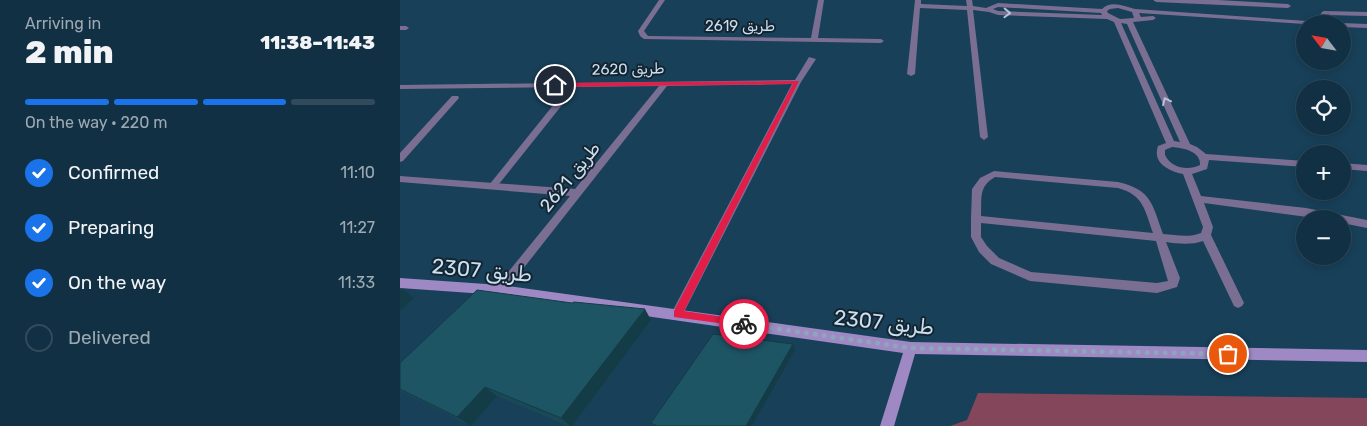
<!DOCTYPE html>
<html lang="en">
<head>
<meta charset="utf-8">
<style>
  :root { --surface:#123043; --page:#1b384a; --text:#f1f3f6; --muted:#9ca9b2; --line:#314b5c; --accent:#1a73e8 }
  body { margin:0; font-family:Rubik,Vazirmatn,sans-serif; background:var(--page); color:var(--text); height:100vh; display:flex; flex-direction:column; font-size:19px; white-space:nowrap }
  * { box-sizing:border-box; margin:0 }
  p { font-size:16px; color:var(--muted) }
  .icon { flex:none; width:28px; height:28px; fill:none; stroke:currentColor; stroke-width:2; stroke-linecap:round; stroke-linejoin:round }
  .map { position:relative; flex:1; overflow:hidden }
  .details { display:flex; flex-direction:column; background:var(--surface); width:400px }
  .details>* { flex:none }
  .needle { width:32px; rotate:301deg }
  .fabs { position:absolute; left:896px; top:15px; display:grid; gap:10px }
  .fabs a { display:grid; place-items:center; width:55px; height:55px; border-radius:50%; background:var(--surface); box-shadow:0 2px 8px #0003,0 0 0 1px var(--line); font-size:25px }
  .pin { position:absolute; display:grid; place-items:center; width:42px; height:42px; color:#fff; margin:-21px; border:2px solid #fff; border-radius:50%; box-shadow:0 1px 5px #0007 }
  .courier { position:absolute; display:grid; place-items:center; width:50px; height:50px; margin:-25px; border:4px solid #e11d48; border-radius:50%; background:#fff; color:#222; box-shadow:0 1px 6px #0007 }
  .head em { font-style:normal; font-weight:800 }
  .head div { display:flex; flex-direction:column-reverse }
  .head { display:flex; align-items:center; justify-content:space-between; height:85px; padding:0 25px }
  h1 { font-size:32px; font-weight:800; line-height:38px }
  .bar { display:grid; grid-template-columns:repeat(4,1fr); gap:8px 5px; align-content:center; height:60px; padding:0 25px }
  .bar i { height:6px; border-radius:4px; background:var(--line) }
  .bar .active { background:var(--accent) }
  .bar p { grid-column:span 4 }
  ol { padding:0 25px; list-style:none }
  li { display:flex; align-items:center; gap:15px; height:55px }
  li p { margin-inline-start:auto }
  li .icon { padding:5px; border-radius:50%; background:var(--accent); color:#fff; stroke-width:4 }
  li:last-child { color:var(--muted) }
  li i { width:28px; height:28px; border:2px solid var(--line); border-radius:50% }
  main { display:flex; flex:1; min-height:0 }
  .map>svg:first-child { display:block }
  .green { fill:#84465a }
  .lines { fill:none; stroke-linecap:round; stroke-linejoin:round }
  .lane { fill:#7b6e93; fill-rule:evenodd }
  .street { fill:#7b6e93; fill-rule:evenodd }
  .secondary { fill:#9e89c4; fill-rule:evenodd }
  .wall { fill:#194957 }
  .shaded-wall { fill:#143c47 }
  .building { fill:#1d5565; stroke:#143c47 }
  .oneway { stroke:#b6c3d8 }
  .route { fill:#e11d48 }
  .done { stroke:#8ca7ba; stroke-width:5; stroke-dasharray:0 9 }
  .labels { text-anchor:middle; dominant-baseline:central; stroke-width:4; stroke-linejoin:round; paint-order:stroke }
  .far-street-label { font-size:15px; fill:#cadfef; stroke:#142531 }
  .street-label { font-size:18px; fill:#cadfef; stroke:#142531 }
  .near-street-label { font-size:21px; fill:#cadfef; stroke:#142531 }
</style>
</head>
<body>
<main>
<section class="details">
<div class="head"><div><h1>2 min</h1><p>Arriving in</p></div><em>11:38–11:43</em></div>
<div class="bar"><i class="active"></i><i class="active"></i><i class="active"></i><i></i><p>On the way · 220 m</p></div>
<ol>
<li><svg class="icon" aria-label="check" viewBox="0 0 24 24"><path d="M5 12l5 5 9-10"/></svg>Confirmed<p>11:10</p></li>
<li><svg class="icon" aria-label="check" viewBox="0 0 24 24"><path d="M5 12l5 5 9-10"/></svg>Preparing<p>11:27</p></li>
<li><svg class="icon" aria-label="check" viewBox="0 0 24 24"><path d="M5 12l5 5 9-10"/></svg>On the way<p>11:33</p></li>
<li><i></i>Delivered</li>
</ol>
</section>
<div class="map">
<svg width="967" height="426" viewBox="0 0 967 426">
  <rect width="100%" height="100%" fill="#184059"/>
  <!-- green -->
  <polygon class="green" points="578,393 967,398 967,426 550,426 567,420"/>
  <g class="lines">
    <!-- lane -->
    <g class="lane">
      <path d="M515,0H521V4L567,6L566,0H572L573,6L586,8L598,3L702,9C711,0 724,6 735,9L922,22L919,17L922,12L924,11L967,12V16L926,15L925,17L931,24H905L739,13L741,17L753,16L756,18L753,20L733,22L790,144L797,147L806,154L905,161V167L809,160L807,169L792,174L801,196L906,208L967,220V228L942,223V219H922L804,203L813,227L811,235L844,303L842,306L838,308L834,306L803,241C792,245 779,244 766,242L780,278L777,287L757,293L630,281L591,264L579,252L571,237V219L572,189L580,178L594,171L718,182C752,190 752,204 763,234C776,235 789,238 801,233L803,227L783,174C769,171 752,163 758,146L766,143L714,22L707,19L598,15L589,12L573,10L588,137L584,140L580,137L567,10L520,8L515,74L511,76L507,74ZM598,7L701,13L702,15L598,11L593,9ZM718,8L732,12L734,18L720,19L708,13L707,11L710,9ZM721,23L727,24L780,142L774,141ZM772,147C783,148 801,151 800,165C788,171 771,168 765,155V150ZM595,177L718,188C744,195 745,211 753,233L581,216C582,198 578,187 595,177ZM581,223L756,241L768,281L757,283L631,272L599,258L587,246L581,237Z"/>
      <polygon points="753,0 818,0 888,4 891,6 888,8 756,2"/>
      <polygon points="942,23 967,24 967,28 942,27 942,24 940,24"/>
      <polygon points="171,83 174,83 178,85 95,189 89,189 87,187 89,185"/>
      <polygon points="52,96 58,96 59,98 3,161 0,162 0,153"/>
      <polygon points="942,163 967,165 967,171 942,169"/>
    </g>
    <!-- street -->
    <g class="street">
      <polygon points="259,0 265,0 244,31 248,36 411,38 418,0 424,0 418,38 481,39 484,41 481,43 244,39 240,36 238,31"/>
      <polygon points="0,26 6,26 9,28 6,30 0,30"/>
      <polygon points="409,57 416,59 401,82 281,318 277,319 273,318 271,314 273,310 392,84 267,86 104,293 100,295 96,293 94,290 96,287 170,196 0,182 0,176 175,189 259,86 0,89 0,85 395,80"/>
    </g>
    <!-- secondary -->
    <polygon class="secondary" points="0,278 100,285 511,342 967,350 967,362 515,354 494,426 480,426 503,353 100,295 0,288"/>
  </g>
  <!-- wall -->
  <polygon class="wall" points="251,320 172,426 168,426 97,396 71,426 0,391 0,363"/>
  <!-- shaded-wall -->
  <g class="shaded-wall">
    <polygon points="3,289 14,298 0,311 0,291"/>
    <polygon points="245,309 251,320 172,426 170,426 161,418"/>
    <polygon points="393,344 395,350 352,426 346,426"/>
    <polygon points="85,387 97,396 71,426 57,417"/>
  </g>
  <!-- building -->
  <g class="building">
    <polygon points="77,290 172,303 174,302 245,309 161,418 85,387 57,417 0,389 0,363"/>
    <polygon points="313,334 393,344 346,426 257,426 251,423"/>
  </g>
  <!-- one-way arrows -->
  <defs><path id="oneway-chevron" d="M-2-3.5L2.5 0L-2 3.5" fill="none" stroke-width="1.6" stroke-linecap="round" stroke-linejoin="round" transform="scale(1.25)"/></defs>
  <g class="oneway">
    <use href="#oneway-chevron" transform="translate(607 13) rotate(2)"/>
    <use href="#oneway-chevron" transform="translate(766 101) rotate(-115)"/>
  </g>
  <!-- route -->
  <polygon class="route" points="399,81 284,311 344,320 349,324 348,327 274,317 274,311 393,84 155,87 152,85 155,83"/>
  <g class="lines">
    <!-- done -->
    <polyline class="done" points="344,324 510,348 828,354"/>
  </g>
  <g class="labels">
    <!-- far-street labels -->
    <g class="far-street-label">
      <text x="340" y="26">طريق 2619</text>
      <text transform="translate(228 69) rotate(-1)">طريق 2620</text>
    </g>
    <!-- street labels -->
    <g class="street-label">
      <text transform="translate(170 177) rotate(-51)">طريق 2621</text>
    </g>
    <!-- near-street labels -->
    <g class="near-street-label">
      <text transform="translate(82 270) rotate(5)">طريق 2307</text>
      <text transform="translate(484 322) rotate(6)">طريق 2307</text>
    </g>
  </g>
</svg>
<div class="fabs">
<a><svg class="needle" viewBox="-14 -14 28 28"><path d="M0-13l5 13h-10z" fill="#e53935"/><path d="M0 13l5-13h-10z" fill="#9ca9b2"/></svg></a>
<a><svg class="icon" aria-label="locate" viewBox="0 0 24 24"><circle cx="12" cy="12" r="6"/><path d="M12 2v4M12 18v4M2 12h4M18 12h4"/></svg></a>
<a>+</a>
<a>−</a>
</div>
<div class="pin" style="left:828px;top:354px;background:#ea580c"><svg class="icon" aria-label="bag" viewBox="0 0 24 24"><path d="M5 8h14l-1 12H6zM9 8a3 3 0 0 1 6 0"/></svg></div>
<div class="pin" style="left:155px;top:85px;background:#1f2937"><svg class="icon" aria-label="home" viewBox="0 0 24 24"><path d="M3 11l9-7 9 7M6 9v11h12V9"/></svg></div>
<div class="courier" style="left:344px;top:324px"><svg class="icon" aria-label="bike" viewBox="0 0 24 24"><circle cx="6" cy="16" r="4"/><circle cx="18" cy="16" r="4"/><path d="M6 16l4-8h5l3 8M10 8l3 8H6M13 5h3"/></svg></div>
</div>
</main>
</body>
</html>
